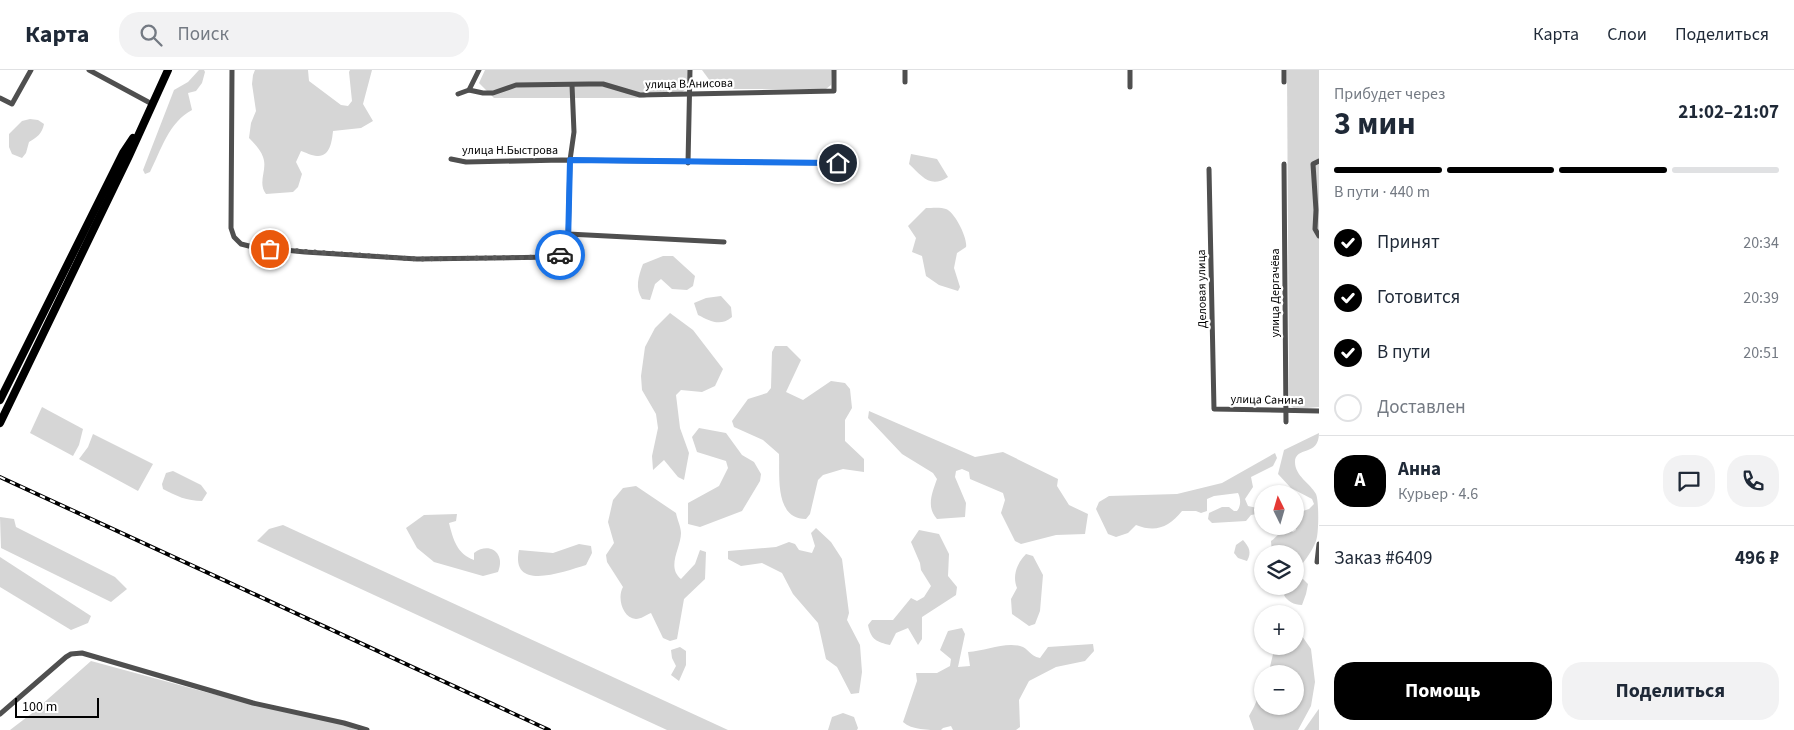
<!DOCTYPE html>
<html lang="ru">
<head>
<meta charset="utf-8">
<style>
  :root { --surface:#fff; --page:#f2f2f3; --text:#1f2937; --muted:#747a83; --line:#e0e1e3; --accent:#000 }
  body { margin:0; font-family:"Source Sans 3",sans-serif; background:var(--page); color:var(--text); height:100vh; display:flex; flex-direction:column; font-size:19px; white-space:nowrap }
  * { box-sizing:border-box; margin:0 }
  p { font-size:16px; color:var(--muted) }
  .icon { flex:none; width:28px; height:28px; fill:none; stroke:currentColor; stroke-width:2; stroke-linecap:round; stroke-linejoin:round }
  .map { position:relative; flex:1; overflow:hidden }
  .panel { display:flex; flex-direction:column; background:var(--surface); width:475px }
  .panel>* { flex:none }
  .needle { width:32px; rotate:355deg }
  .buttons { position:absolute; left:1254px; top:415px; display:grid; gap:10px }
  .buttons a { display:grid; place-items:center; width:50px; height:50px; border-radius:50%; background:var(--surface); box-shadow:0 1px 4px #0004; font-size:25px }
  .scale { position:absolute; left:15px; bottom:12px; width:84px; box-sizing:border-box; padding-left:5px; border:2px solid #000; border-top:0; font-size:14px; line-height:18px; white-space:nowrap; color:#000; -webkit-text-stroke:4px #fff; paint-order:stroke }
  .pin { position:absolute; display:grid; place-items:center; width:42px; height:42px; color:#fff; margin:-21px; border:2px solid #fff; border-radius:50%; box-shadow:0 1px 5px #0007 }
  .courier { position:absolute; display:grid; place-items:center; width:50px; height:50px; margin:-25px; border:4px solid #1a73e8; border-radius:50%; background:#fff; color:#222; box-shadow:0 1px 6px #0007 }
  .overview em { font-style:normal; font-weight:700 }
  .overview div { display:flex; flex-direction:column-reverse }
  .overview { display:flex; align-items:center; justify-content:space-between; height:85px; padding:0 15px }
  h1 { font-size:32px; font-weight:700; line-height:38px }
  .bar { display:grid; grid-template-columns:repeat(4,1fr); gap:8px 5px; align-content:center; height:60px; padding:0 15px }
  .bar i { height:6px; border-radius:4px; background:var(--line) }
  .bar .current { background:var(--accent) }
  .bar p { grid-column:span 4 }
  .line { display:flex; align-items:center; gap:12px; padding:0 15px; border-top:1px solid var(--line) }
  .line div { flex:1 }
  .round { display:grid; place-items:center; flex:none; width:52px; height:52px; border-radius:20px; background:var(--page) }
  ol { padding:0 15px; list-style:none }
  li { display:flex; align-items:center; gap:15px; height:55px }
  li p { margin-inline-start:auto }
  li .icon { padding:5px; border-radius:50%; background:var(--accent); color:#fff; stroke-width:4 }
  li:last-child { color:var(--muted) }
  li i { width:28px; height:28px; border:2px solid var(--line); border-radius:50% }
  .action { display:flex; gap:10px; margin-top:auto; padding:10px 15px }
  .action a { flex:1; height:58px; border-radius:20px; background:var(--accent); color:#fff; font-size:20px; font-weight:700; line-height:58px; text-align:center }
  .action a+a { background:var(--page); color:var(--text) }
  header { display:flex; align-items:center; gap:30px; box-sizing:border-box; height:70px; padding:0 25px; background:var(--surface); border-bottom:1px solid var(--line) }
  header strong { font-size:24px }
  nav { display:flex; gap:28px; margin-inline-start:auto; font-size:18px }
  .search { width:350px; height:45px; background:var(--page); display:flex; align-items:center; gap:12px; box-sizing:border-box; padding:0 18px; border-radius:20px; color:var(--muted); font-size:19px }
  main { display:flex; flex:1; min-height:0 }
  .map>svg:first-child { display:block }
  .green { fill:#d6d6d6 }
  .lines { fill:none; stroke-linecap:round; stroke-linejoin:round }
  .minor { stroke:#4f4f4f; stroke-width:5 }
  .primary { stroke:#000; stroke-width:8 }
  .rail-casing { stroke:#000; stroke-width:4 }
  .rail { stroke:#fff; stroke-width:2; stroke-dasharray:5.5; stroke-linecap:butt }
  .done { stroke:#595959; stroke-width:5; stroke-dasharray:0 9 }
  .route { stroke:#1a73e8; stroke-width:6 }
  .labels { text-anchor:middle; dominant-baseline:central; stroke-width:4.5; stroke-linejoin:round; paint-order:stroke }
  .street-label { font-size:12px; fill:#000; stroke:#fff }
</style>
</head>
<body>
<header>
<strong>Карта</strong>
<div class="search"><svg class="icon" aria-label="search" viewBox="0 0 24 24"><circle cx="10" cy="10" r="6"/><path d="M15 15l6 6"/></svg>Поиск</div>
<nav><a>Карта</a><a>Слои</a><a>Поделиться</a></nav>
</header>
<main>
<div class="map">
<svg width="1319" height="660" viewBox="0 0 1319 660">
  <rect width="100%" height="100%" fill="#fff"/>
  <!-- green -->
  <g class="green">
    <path d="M199,0H204L205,2L202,13L196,21L188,23L192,40C169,52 161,80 150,102L145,104L143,100L174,20L188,12Z"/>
    <path d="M255,0H308L309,11L341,35L348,36L352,31L349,2L350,0H372L363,34L373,51L361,58L333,61C332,71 330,87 317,86C312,86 305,82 301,81L296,92L302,104L298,117L293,122L266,124C257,112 268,100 263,87C261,80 254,73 249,68L251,53L256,41L252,14L253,5Z"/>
    <polygon points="485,0 689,0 686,19 681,23 658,23 644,28 494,28 479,13"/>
    <polygon points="702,0 832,0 831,15 826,19 716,19"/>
    <polygon points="1287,0 1319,0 1319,337 1295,339 1289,335"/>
    <path d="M30,49L38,50L44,54C42,64 37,67 29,72L26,83L22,88L12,84L9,77V64L22,51Z"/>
    <path d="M911,84L937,89L948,107C930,119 922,106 909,94Z"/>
    <path d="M926,138C932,138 941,137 946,139C955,142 968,169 966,177L957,183L954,198L960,217L958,221L939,215L926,206L922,186L912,182L916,168L908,156Z"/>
    <path d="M663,186H673L695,206L693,216L687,220L672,219L661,209L655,214L650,230L642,229C635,218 638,207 643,194Z"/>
    <path d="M721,226L731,237L732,247C720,257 710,251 698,245L694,233L706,228Z"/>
    <polygon points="670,243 693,260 723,299 715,316 702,322 681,320 676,325 680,358 689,383 684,410 678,407 664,390 653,400 652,386 658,358 656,344 642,320 641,306 645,277 655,258"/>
    <path d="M775,276H787L801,290L786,322L803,330L831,311L845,313L850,319L852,338L845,350V371L864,389V402L843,399L823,405L818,410L810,444L806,449C774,449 780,405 779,384L763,370L734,357L732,351L748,329L767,323L771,318L772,282Z"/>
    <polygon points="42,337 83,359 79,375 73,386 30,363"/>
    <path d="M869,341L975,387L1003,382L1058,409L1057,416L1069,435L1088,444L1085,464L1056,465L1021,474L1015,471L1001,443L1005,430L1003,423L970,409L969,402L962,399L956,401L955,407L966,433L965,447L937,449C926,437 932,423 937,409L933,403L902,384L868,348Z"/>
    <polygon points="699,358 726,363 742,385 754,392 761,404 760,411 742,441 700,457 688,454 688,433 719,416 728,398 726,391 697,382 692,367"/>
    <path d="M1319,363C1319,387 1295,376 1295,392C1295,406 1310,413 1316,424C1319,431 1319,463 1316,471C1312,482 1302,494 1295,504V484H1272L1271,471C1277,467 1281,460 1288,458L1293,462L1296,460L1295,436L1303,441L1309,439L1314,434L1312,429L1291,418L1278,404L1284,380Z"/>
    <polygon points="93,364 153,394 138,421 79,389 88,377"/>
    <path d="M1275,383L1277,388L1273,396L1251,407L1253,417L1245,429L1248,436L1262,439V449L1257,444L1251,445L1246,451L1212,453L1208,449L1209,443L1222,437H1229L1234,441H1237C1241,436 1241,429 1238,423L1214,426L1207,429V441L1201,443L1196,441H1182C1169,457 1156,463 1136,455L1128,463L1116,467L1108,464L1096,439L1099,432L1109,426L1177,424L1222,413Z"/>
    <path d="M173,401L201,415L207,423L202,431C187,431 176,426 163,419L162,414L166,403Z"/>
    <path d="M636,416L676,443C677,449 681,457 681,463C681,478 666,497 681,509L695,494L700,480L706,482L705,509L684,529L677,569L670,571L663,568L651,543C646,545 641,549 636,549C622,548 617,527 623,517L607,492L606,485L614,473L608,452L613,430L623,418Z"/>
    <path d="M457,444L456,451L449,453C453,469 457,484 474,490V483C490,471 506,484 498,502L483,506L434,492L417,478L406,458L424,445Z"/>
    <polygon points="0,447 14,449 16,457 115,507 127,519 111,532 1,478"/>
    <polygon points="283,455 728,660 667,660 257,471 269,459"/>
    <polygon points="816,458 831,472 842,489 849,543 847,550 860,575 862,602 859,623 851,624 837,597 826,589 818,553 793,524 782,503 762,493 741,496 728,489 728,481 776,477 789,472 795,474 799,480 812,483 815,476 811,463"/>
    <path d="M919,460L939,464L949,484L948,506L957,517L956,525L922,547V569L918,575L908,558L896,563L890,575C877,572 871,570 868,555L872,550H893L911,528L917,531L924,527L931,516L921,500L920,493L911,472Z"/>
    <path d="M1243,470C1249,477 1252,482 1247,491L1238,488L1234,483L1236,475Z"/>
    <path d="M579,474L591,476L592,483L586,495C565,501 510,523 519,480L553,483Z"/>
    <path d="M1026,484L1033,486L1043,505L1040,541L1035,554L1029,556L1012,544L1011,529L1017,518C1012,506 1017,493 1026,484Z"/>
    <polygon points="0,487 91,546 88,553 71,560 0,517"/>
    <path d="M1303,509L1308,514L1306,524L1302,535C1294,535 1287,531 1284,525L1286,522L1292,520L1300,510Z"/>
    <path d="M1295,556L1311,579L1315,612L1311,636L1298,660H1254L1249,646C1257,632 1260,626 1258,609L1262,606V636H1295V604H1265L1269,601L1275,576H1295Z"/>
    <path d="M962,558L965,564L958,597L970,596L968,582C985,581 1004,572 1020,576C1029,578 1029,586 1040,588L1048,577L1093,574L1094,581L1085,591L1056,597L1029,611L1019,630L1020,657L1016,660H953L951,656L943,658L941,660C928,660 912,660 903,652L917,611L916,603H937L950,596L951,589L940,580L948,561Z"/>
    <polygon points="680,577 686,581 686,595 679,611 671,605 676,596 672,588 671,580"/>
    <polygon points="91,591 209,623 341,653 357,660 10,660 31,644"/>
    <polygon points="1319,639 1319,660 1304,660 1318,640"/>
    <polygon points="843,643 854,647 858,658 857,660 828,660 832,647"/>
  </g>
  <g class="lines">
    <!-- minor -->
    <g class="minor">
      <polyline points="89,0 152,34"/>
      <polyline points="232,0 231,158 234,167 241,174 253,177 305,182 417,189 553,187 562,184 566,180 568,174 570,90 574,62 572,15"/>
      <polyline points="905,0 905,12"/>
      <polyline points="1130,0 1130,17"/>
      <polyline points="1284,12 1284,0"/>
      <polyline points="469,20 479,0"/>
      <polyline points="458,24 469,20 483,23 493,23 516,15 589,14 603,14 640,25 834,21 834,0"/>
      <polyline points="0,28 12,34 31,0"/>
      <polyline points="451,89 466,92 562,90 838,93"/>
      <polyline points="1319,91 1313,94 1316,140 1315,159 1319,166"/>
      <polyline points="688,93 690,0"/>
      <polyline points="1284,94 1286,352"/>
      <polyline points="1209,99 1214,339 1319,341"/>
      <polyline points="568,164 724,172"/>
      <polyline points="1317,492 1319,474"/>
      <polyline points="0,644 66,587 71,584 82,583 253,633 344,653 367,660"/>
    </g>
    <!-- primary -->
    <g class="primary">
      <polyline points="0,330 123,83 133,68"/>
      <polyline points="0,353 128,88 168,0"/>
    </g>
    <defs>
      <polyline id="rail" points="0,407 549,660"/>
    </defs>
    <!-- rail casing -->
    <use href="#rail" class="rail-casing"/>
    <!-- rail -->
    <use href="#rail" class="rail"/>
  </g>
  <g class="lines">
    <!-- done -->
    <polyline class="done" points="270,179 417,189 553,187 560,185"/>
    <!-- route -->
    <polyline class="route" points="560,185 566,180 568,174 570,90 838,93"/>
  </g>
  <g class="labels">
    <!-- street labels -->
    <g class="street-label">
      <text transform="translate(689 14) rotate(-1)">улица В.Анисова</text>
      <text x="510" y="80">улица Н.Быстрова</text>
      <text transform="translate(1202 219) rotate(-91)">Деловая улица</text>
      <text transform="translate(1275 223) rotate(-90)">улица Дергачёва</text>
      <text transform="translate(1267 330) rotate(1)">улица Санина</text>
    </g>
  </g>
</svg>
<div class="buttons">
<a><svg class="needle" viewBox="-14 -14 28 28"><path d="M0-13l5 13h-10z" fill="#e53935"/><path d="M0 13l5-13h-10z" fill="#747a83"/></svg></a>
<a><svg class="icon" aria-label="layers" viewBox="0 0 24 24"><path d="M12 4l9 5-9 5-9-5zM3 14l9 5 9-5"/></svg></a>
<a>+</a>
<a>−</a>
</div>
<div class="scale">100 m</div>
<div class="pin" style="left:270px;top:179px;background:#ea580c"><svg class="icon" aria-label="bag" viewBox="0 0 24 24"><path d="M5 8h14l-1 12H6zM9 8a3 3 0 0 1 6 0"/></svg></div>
<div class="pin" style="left:838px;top:93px;background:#1f2937"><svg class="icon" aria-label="home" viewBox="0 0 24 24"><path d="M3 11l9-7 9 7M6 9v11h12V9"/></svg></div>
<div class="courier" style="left:560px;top:185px"><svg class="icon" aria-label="car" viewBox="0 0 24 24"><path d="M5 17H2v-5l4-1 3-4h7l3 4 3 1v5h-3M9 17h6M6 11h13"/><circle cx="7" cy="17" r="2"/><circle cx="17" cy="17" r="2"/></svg></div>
</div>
<section class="panel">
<div class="overview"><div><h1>3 мин</h1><p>Прибудет через</p></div><em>21:02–21:07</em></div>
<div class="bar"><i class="current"></i><i class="current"></i><i class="current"></i><i></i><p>В пути · 440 m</p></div>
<ol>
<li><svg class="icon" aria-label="check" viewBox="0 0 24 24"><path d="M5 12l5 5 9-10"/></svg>Принят<p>20:34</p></li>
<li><svg class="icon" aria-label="check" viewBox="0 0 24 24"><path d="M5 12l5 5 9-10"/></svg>Готовится<p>20:39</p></li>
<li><svg class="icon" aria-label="check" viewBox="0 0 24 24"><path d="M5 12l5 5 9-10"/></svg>В пути<p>20:51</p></li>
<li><i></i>Доставлен</li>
</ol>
<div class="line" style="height:90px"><b class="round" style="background:var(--accent);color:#fff">А</b><div><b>Анна</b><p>Курьер · 4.6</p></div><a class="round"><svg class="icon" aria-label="chat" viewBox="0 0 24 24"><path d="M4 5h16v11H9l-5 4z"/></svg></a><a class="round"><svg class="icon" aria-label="phone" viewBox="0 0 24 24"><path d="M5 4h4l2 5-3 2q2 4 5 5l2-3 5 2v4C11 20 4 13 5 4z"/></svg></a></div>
<div class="line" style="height:65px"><div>Заказ #6409</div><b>496 ₽</b></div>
<div class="action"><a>Помощь</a><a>Поделиться</a></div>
</section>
</main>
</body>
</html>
